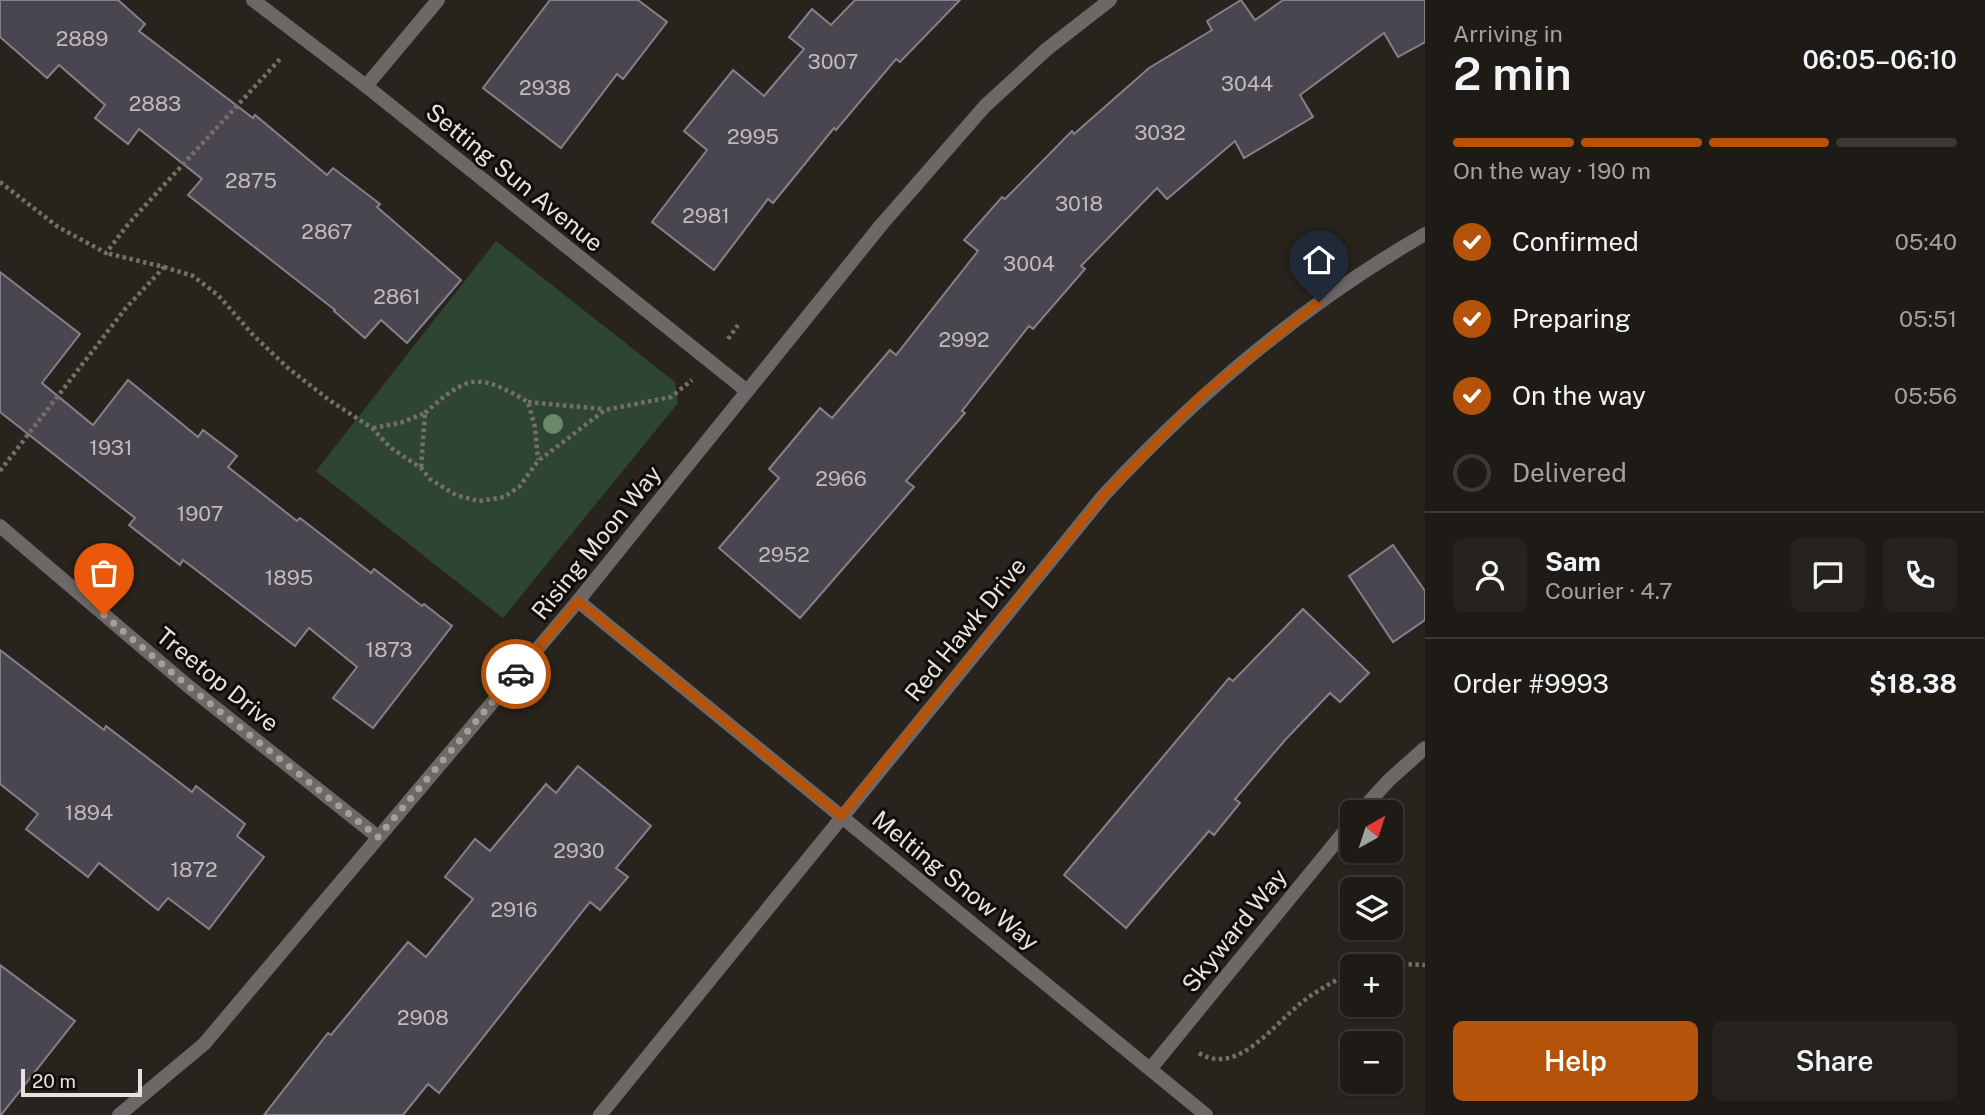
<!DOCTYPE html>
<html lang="en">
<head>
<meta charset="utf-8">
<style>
  :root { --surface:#1e1a15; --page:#26231e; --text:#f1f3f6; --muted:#a1a1a0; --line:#3c3834; --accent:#b45309 }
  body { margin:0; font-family:"Public Sans",sans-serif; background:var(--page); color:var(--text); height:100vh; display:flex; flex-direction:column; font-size:26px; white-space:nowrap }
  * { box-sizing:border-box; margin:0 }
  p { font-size:23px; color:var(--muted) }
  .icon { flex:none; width:38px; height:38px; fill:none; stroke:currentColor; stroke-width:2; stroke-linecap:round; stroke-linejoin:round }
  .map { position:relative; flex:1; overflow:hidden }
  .side { display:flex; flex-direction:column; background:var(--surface); width:560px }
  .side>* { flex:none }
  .needle { width:46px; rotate:39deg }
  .tools { position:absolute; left:1340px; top:800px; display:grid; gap:14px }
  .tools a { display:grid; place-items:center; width:63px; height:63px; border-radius:10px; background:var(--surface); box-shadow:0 2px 5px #0004,0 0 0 2px var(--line); font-size:35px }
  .scale { position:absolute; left:21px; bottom:18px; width:121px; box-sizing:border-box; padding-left:7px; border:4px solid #e6e2dd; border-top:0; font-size:19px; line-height:24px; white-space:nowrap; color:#e6e2dd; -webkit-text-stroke:5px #0f0d09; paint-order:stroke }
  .pin { position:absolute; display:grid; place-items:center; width:60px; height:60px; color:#fff; margin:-72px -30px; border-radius:50% 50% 50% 0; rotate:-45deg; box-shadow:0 0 7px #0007 }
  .pin .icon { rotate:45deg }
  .courier { position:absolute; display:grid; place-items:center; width:70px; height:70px; margin:-35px; border:5px solid #b45309; border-radius:50%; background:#fff; color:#222; box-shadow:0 2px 9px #0007 }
  .head em { font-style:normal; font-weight:600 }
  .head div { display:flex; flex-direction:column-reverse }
  .head { display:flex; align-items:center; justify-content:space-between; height:119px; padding:0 28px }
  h1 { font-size:46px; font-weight:600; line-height:52px }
  .bar { display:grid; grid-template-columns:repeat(4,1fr); gap:10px 7px; align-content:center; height:84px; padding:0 28px }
  .bar i { height:9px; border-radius:5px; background:var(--line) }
  .bar .selected { background:var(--accent) }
  .bar p { grid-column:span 4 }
  .line { display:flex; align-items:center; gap:18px; padding:0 28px; border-top:2px solid var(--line) }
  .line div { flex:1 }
  .round { display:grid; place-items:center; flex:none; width:74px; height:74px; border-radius:10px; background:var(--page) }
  ol { padding:0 28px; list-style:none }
  li { display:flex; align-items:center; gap:21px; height:77px }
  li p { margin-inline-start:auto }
  li .icon { padding:7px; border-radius:50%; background:var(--accent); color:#fff; stroke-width:4 }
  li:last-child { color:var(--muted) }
  li i { width:38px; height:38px; border:4px solid var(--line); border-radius:50% }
  .button { display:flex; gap:14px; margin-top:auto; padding:14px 28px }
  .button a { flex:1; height:80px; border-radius:10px; background:var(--accent); color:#fff; font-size:28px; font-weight:600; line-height:80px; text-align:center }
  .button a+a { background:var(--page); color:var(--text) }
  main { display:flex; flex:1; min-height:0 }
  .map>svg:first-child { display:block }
  .green { fill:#2e4533 }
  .building { fill:#4a464f; stroke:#85818a; stroke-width:2 }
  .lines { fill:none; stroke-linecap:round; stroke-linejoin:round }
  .path { stroke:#746f69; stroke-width:4.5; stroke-dasharray:3.5 3.5; stroke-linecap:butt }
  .minor { stroke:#6d6867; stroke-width:14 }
  .tertiary { stroke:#6d6867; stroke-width:14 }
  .tree { fill:#6b876c }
  .done { stroke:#a49f99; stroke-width:7; stroke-dasharray:0 12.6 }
  .route { stroke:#b45309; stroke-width:9 }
  .labels { text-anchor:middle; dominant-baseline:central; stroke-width:6; stroke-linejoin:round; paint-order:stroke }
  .number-label { font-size:21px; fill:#bfbbba }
  .street-label { font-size:24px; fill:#e6e2dd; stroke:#0f0d09 }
</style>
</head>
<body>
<main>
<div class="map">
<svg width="1425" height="1115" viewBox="0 0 1425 1115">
  <rect width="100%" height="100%" fill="#28231c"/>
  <!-- green -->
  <polygon class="green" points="496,241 675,382 678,403 503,618 316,471"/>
  <!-- building -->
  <g class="building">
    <polygon points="0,0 118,0 145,24 139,31 253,118 255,115 327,175 333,168 380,204 377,207 461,280 407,343 381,320 365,338 334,311 335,310 188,195 202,179 139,129 128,144 95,118 105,105 59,65 47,78 0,37"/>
    <polygon points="550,0 638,0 667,22 623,79 617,74 561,148 483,88"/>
    <polygon points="855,0 960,0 900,62 896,59 836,130 834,128 773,203 768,199 714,270 652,222 707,150 684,131 733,70 764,96 804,49 789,37 812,9 831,25"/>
    <polygon points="1241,0 1255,20 1283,0 1425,0 1425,42 1398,57 1384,33 1300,95 1313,117 1244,158 1235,141 1167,199 1157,188 1081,266 1085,269 1033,329 1029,326 962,411 965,413 906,481 914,487 800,618 719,548 779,478 769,469 820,408 832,418 890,350 896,355 978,251 964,240 1002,197 1005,199 1072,131 1074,134 1149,68 1212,30 1207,21"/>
    <polygon points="0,272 80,334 42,383 93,425 128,380 198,437 203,430 237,456 228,467 297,521 300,518 371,573 374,569 422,606 424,604 452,626 373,728 333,698 357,667 309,628 295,646 183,560 180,565 129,525 135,518 0,412"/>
    <polygon points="1393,545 1425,591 1425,620 1393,642 1349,576"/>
    <polygon points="1303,609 1369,673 1340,702 1330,693 1286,739 1235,799 1240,803 1214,835 1209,831 1126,928 1064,875 1229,678 1233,681"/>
    <polygon points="0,650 104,730 106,726 192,792 196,786 245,824 237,836 264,857 209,929 168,898 158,910 99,863 88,877 26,829 38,814 0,784"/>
    <polygon points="578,766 651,826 616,868 628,877 600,910 590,902 439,1093 428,1084 403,1115 264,1115 328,1033 331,1035 408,942 426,957 473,899 445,877 475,839 490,851 546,784 556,793"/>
    <polygon points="0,965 75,1021 1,1115 0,1115"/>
  </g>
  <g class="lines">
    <!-- path -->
    <g class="path">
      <polyline points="0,182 58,227 106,253 129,223 282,57"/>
      <polyline points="164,267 193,276 218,295 254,336 288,368 329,400 372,428 391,448 421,468 430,479 456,495 479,501 504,497 519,487 538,461 605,410 671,397 692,380"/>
      <polyline points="728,339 738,325"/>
      <polyline points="528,402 603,409"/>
      <path d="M425,413C468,375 477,372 528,402L535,427L538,460"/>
      <polyline points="373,428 400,423 425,413 421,468"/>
      <polyline points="0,471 125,309 164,267 106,253"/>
      <polyline points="1367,966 1375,963 1425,965"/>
      <path d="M1199,1053C1237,1077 1274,1024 1301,1003C1317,990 1334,981 1353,972"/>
    </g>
    <!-- minor -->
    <g class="minor">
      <polyline points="253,0 366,86 747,391"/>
      <polyline points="366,86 438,0"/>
      <polyline points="0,526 188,686 378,837"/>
      <polyline points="578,601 1206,1115"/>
      <polyline points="1360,812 1389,780 1425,748"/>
      <polyline points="1151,1068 1353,821"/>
      <polyline points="119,1115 204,1044 578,601 882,224 985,106 1047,49 1110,0"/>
    </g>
    <!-- tertiary -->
    <path class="tertiary" d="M600,1115L1104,495C1199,392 1304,304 1425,234"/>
  </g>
  <!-- trees -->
  <circle class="tree" cx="553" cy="424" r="10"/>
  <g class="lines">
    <!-- done -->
    <polyline class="done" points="104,615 188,686 378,837 516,674"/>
    <!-- route -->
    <polyline class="route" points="516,674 578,601 841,816 1104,495 1202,395 1319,302"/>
  </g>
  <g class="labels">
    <!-- number labels -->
    <g class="number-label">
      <text x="82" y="38">2889</text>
      <text x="833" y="61">3007</text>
      <text x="1247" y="83">3044</text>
      <text x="545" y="87">2938</text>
      <text x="155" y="103">2883</text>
      <text x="1160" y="132">3032</text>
      <text x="753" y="136">2995</text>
      <text x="251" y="180">2875</text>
      <text x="1079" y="203">3018</text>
      <text x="706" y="215">2981</text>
      <text x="327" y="231">2867</text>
      <text x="1029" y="263">3004</text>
      <text x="397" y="296">2861</text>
      <text x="964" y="339">2992</text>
      <text x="111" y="447">1931</text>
      <text x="841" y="478">2966</text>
      <text x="200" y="513">1907</text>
      <text x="784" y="554">2952</text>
      <text x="289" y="577">1895</text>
      <text x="389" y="649">1873</text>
      <text x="89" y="812">1894</text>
      <text x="579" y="850">2930</text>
      <text x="194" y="869">1872</text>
      <text x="514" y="909">2916</text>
      <text x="423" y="1017">2908</text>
    </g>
    <!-- street labels -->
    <g class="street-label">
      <text transform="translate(515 177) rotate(39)">Setting Sun Avenue</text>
      <text transform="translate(596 542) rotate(-51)">Rising Moon Way</text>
      <text transform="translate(965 629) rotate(-51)">Red Hawk Drive</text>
      <text transform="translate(218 679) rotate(39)">Treetop Drive</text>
      <text transform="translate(956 880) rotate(39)">Melting Snow Way</text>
      <text transform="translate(1234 930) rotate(-51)">Skyward Way</text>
    </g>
  </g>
</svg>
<div class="tools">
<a><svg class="needle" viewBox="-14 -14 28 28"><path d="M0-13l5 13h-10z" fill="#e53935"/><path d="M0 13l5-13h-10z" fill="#a1a1a0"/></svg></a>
<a><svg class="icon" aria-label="layers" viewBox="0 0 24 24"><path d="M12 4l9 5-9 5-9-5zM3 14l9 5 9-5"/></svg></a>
<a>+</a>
<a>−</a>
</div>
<div class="scale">20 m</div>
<div class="pin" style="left:104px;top:615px;background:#ea580c"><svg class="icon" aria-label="bag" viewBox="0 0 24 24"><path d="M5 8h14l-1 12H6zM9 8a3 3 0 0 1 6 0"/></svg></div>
<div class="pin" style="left:1319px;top:302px;background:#1f2937"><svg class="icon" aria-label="home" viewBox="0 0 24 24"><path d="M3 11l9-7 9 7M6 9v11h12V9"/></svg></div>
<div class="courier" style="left:516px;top:674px"><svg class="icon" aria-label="car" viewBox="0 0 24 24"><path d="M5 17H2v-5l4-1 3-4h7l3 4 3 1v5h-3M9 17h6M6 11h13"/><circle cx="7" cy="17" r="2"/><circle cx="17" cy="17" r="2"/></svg></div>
</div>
<section class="side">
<div class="head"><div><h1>2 min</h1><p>Arriving in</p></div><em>06:05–06:10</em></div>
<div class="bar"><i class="selected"></i><i class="selected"></i><i class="selected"></i><i></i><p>On the way · 190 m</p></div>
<ol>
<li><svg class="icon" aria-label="check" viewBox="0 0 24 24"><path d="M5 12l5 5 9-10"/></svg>Confirmed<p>05:40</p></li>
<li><svg class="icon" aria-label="check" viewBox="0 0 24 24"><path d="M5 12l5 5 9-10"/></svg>Preparing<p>05:51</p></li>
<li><svg class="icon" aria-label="check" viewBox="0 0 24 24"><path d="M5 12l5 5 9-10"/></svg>On the way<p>05:56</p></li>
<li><i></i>Delivered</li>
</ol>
<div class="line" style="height:126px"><a class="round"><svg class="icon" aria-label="person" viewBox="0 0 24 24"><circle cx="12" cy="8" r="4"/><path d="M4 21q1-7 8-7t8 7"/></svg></a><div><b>Sam</b><p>Courier · 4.7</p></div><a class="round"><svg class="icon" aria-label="chat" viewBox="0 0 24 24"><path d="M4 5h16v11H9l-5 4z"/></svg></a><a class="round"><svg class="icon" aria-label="phone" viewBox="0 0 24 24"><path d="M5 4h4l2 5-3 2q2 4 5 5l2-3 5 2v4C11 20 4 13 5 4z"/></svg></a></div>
<div class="line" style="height:91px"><div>Order #9993</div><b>$18.38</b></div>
<div class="button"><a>Help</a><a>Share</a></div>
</section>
</main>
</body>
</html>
